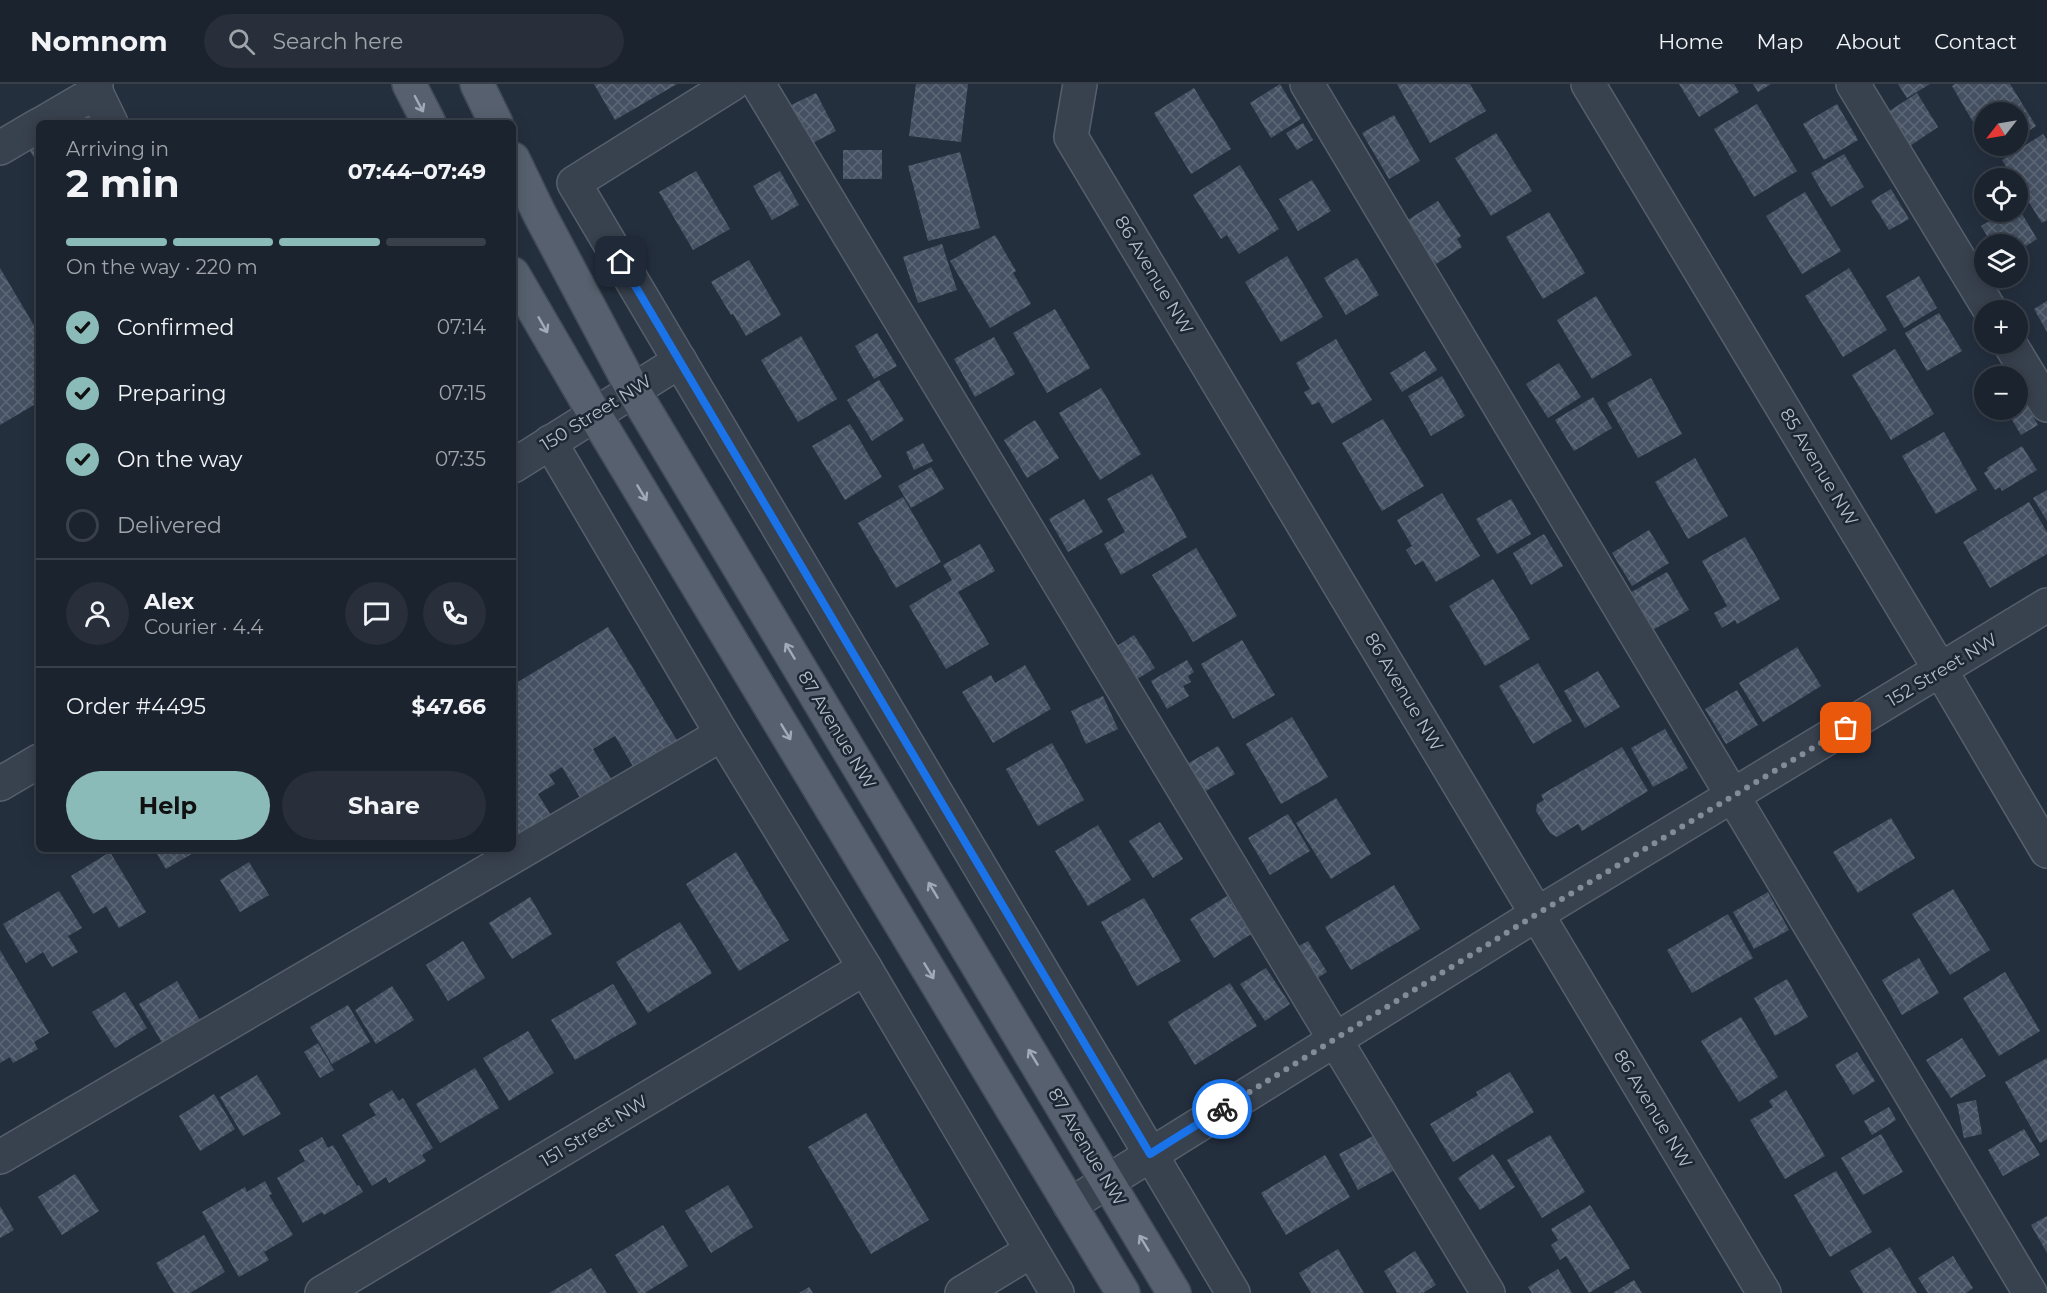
<!DOCTYPE html>
<html lang="en">
<head>
<meta charset="utf-8">
<style>
  :root { --surface:#1b232e; --page:#282f3a; --text:#f1f3f6; --muted:#a0a4aa; --line:#39404a; --accent:#8bbbb9 }
  body { margin:0; font-family:Montserrat,sans-serif; background:var(--page); color:var(--text); height:100vh; display:flex; flex-direction:column; font-size:22px; white-space:nowrap }
  * { box-sizing:border-box; margin:0 }
  p { font-size:20px; color:var(--muted) }
  .icon { flex:none; width:33px; height:33px; fill:none; stroke:currentColor; stroke-width:2; stroke-linecap:round; stroke-linejoin:round }
  .map { position:relative; flex:1; overflow:hidden }
  .panel { position:absolute; left:36px; top:36px; width:480px; height:732px; display:flex; flex-direction:column; background:var(--surface); border-radius:9px; box-shadow:0 3px 15px #0003,0 0 0 2px var(--line) }
  .panel>* { flex:none }
  .needle { width:39px; rotate:239deg }
  .tools { position:absolute; left:1974px; top:18px; display:grid; gap:12px }
  .tools a { display:grid; place-items:center; width:54px; height:54px; border-radius:50%; background:var(--surface); box-shadow:0 3px 15px #0003,0 0 0 2px var(--line); font-size:30px }
  .pin { position:absolute; display:grid; place-items:center; width:51px; height:51px; color:#fff; margin:-26px; border-radius:12px; box-shadow:0 3px 9px #0006 }
  .courier { position:absolute; display:grid; place-items:center; width:60px; height:60px; margin:-30px; border:4px solid #1a73e8; border-radius:50%; background:#fff; color:#222; box-shadow:0 2px 8px #0007 }
  .headline em { font-style:normal; font-weight:700 }
  .headline div { display:flex; flex-direction:column-reverse }
  .headline { display:flex; align-items:center; justify-content:space-between; height:102px; padding:0 30px }
  h1 { font-size:39px; font-weight:700; line-height:45px }
  .bar { display:grid; grid-template-columns:repeat(4,1fr); gap:9px 6px; align-content:center; height:72px; padding:0 30px }
  .bar i { height:8px; border-radius:4px; background:var(--line) }
  .bar .current { background:var(--accent) }
  .bar p { grid-column:span 4 }
  .line { display:flex; align-items:center; gap:15px; padding:0 30px; border-top:2px solid var(--line) }
  .line div { flex:1 }
  .round { display:grid; place-items:center; flex:none; width:63px; height:63px; border-radius:32px; background:var(--page) }
  ol { padding:0 30px; list-style:none }
  li { display:flex; align-items:center; gap:18px; height:66px }
  li p { margin-inline-start:auto }
  li .icon { padding:6px; border-radius:50%; background:var(--accent); color:#111; stroke-width:4 }
  li:last-child { color:var(--muted) }
  li i { width:33px; height:33px; border:3px solid var(--line); border-radius:50% }
  .cta { display:flex; gap:12px; margin-top:auto; padding:12px 30px }
  .cta a { flex:1; height:69px; border-radius:36px; background:var(--accent); color:#111; font-size:24px; font-weight:700; line-height:69px; text-align:center }
  .cta a+a { background:var(--page); color:var(--text) }
  header { display:flex; align-items:center; gap:36px; box-sizing:border-box; height:84px; padding:0 30px; background:var(--surface); border-bottom:2px solid var(--line) }
  header strong { font-size:28px }
  nav { display:flex; gap:33px; margin-inline-start:auto; font-size:21px }
  .search { width:420px; height:54px; background:var(--page); display:flex; align-items:center; gap:15px; box-sizing:border-box; padding:0 21px; border-radius:33px; color:var(--muted); font-size:22px }
  .map>svg:first-child { display:block }
  .building { fill:url(#building-cross-hatch) }
  .lines { fill:none; stroke-linecap:round; stroke-linejoin:round }
  .minor-casing { stroke:#565f6c; stroke-width:36 }
  .major-casing { stroke:#414a57; stroke-width:36 }
  .minor { stroke:#38414e; stroke-width:33 }
  .major { stroke:#56606e; stroke-width:33 }
  .oneway { stroke:#a1aab7 }
  .done { stroke:#828b98; stroke-width:6; stroke-dasharray:0 10.8 }
  .route { stroke:#1a73e8; stroke-width:8 }
  .labels { text-anchor:middle; dominant-baseline:central; stroke-width:5; stroke-linejoin:round; paint-order:stroke }
  .street-label { font-size:18px; fill:#b4bcc9; stroke:#1d2633 }
</style>
</head>
<body>
<header>
<strong>Nomnom</strong>
<div class="search"><svg class="icon" aria-label="search" viewBox="0 0 24 24"><circle cx="10" cy="10" r="6"/><path d="M15 15l6 6"/></svg>Search here</div>
<nav><a>Home</a><a>Map</a><a>About</a><a>Contact</a></nav>
</header>
<div class="map">
<svg width="2047" height="1209" viewBox="0 0 2047 1209">
  <defs>
    <pattern id="building-cross-hatch" width="8" height="8" patternUnits="userSpaceOnUse" patternTransform="scale(1.5)"><rect width="8" height="8" fill="#455162"/><path d="M0 0l8 8M0 8l8-8" fill="none" stroke="#5d6877"/></pattern>
  </defs>
  <rect width="100%" height="100%" fill="#242f3e"/>
  <!-- building -->
  <g class="building">
    <polygon points="594,0 677,0 615,36"/>
    <polygon points="916,0 968,0 961,58 909,52"/>
    <polygon points="1280,0 1301,35 1271,54 1250,19"/>
    <polygon points="1397,0 1470,0 1486,27 1430,59"/>
    <polygon points="1679,0 1734,0 1739,8 1699,33"/>
    <polygon points="1753,0 1771,0 1758,8"/>
    <polygon points="1898,0 1930,0 1907,14"/>
    <polygon points="1955,0 2010,0 2036,42 2018,54 2018,28 1984,28 1984,57 1952,2"/>
    <polygon points="1194,4 1231,65 1191,90 1154,29"/>
    <polygon points="816,9 836,47 807,62 787,23"/>
    <polygon points="1917,9 1938,43 1910,62 1888,28"/>
    <polygon points="1757,20 1797,87 1754,113 1714,45"/>
    <polygon points="1837,20 1858,56 1824,76 1803,40"/>
    <polygon points="1394,31 1420,77 1389,95 1362,49"/>
    <polygon points="1303,39 1313,56 1297,66 1286,49"/>
    <polygon points="39,47 39,82 24,57"/>
    <polygon points="1496,49 1532,107 1491,132 1455,74"/>
    <polygon points="2043,50 2047,56 2047,136 2042,139 2018,101 2018,94 2013,94 2002,76"/>
    <polygon points="1987,62 2005,62 1992,69"/>
    <rect x="843" y="66" width="39" height="29"/>
    <polygon points="960,68 980,144 928,157 908,82"/>
    <polygon points="1844,70 1864,103 1831,123 1811,89"/>
    <polygon points="1240,81 1279,145 1239,170 1227,151 1221,155 1193,111"/>
    <polygon points="696,87 730,145 693,166 659,108"/>
    <polygon points="780,87 799,121 772,136 753,102"/>
    <polygon points="1312,96 1331,127 1298,147 1279,115"/>
    <polygon points="1891,105 1909,135 1889,146 1871,117"/>
    <polygon points="1805,108 1841,167 1802,190 1766,132"/>
    <polygon points="1438,117 1461,152 1457,155 1462,163 1436,180 1430,172 1426,175 1403,139"/>
    <polygon points="2018,123 2037,155 2018,167 2018,160 1992,160 1981,142 2005,128 2018,128"/>
    <polygon points="1549,128 1585,189 1543,215 1506,153"/>
    <polygon points="995,151 1016,187 1013,189 1031,220 990,244 950,177"/>
    <polygon points="942,160 957,206 918,219 903,173"/>
    <polygon points="1287,172 1323,233 1281,258 1245,198"/>
    <polygon points="1357,174 1379,211 1346,231 1324,194"/>
    <polygon points="749,176 781,231 746,252 733,230 731,231 711,198"/>
    <polygon points="0,184 39,250 39,318 0,341"/>
    <polygon points="1849,184 1887,246 1843,273 1805,212"/>
    <polygon points="1919,192 1937,224 1904,244 1886,212"/>
    <polygon points="1596,212 1632,271 1592,295 1557,236"/>
    <polygon points="2047,217 2047,248 2034,225"/>
    <polygon points="1055,225 1090,284 1047,309 1013,249"/>
    <polygon points="1939,229 1962,267 1927,287 1905,249"/>
    <polygon points="877,249 897,282 874,295 855,262"/>
    <polygon points="801,252 837,315 798,338 761,276"/>
    <polygon points="994,253 1015,290 975,313 954,275"/>
    <polygon points="1336,255 1372,316 1332,340 1319,318 1312,321 1304,308 1310,305 1296,279"/>
    <polygon points="1895,265 1934,330 1891,356 1852,291"/>
    <polygon points="1425,267 1437,286 1402,308 1390,289"/>
    <polygon points="1559,279 1581,313 1548,334 1526,300"/>
    <polygon points="1442,292 1465,332 1431,352 1408,312"/>
    <polygon points="1651,294 1682,350 1638,374 1607,319"/>
    <polygon points="879,296 904,336 872,357 847,316"/>
    <polygon points="1101,304 1141,370 1100,396 1059,329"/>
    <polygon points="2021,312 2038,341 2021,351 2006,326 2018,326 2018,314"/>
    <polygon points="1593,313 1612,344 1574,367 1555,336"/>
    <polygon points="1383,335 1424,402 1382,427 1342,359"/>
    <polygon points="1035,336 1059,374 1027,394 1004,356"/>
    <polygon points="850,340 882,393 845,416 812,362"/>
    <polygon points="1944,348 1977,406 1936,430 1902,372"/>
    <polygon points="923,359 933,377 914,386 906,368"/>
    <polygon points="2022,362 2037,386 2002,407 2000,403 1995,406 1984,389 1988,386 1987,384"/>
    <polygon points="1695,374 1728,432 1688,455 1655,398"/>
    <polygon points="931,383 944,405 911,424 898,402"/>
    <polygon points="1152,390 1187,453 1121,491 1104,460 1125,448 1107,415"/>
    <polygon points="2047,406 2047,437 2033,414"/>
    <polygon points="1442,409 1480,472 1436,498 1423,477 1415,481 1406,466 1412,462 1397,436"/>
    <polygon points="903,413 941,478 896,504 858,439"/>
    <polygon points="1084,415 1103,448 1068,468 1049,435"/>
    <polygon points="1511,415 1531,450 1497,470 1476,435"/>
    <polygon points="2029,418 2047,448 2047,470 1990,504 1963,458"/>
    <polygon points="1649,446 1669,479 1632,502 1612,469"/>
    <polygon points="1544,450 1563,482 1531,501 1513,469"/>
    <polygon points="1745,453 1780,515 1737,540 1735,536 1722,544 1714,529 1727,522 1702,477"/>
    <polygon points="980,460 995,487 958,508 989,560 946,585 909,522 952,496 943,481"/>
    <polygon points="1196,464 1237,532 1193,558 1152,491"/>
    <polygon points="1667,488 1689,526 1649,548 1628,510"/>
    <polygon points="1493,495 1530,555 1485,582 1449,522"/>
    <polygon points="608,543 678,658 634,684 615,652 593,665 613,698 582,717 562,683 549,691 555,700 538,710 552,733 513,757 513,601"/>
    <polygon points="1134,551 1155,584 1126,602 1106,569"/>
    <polygon points="1242,556 1275,611 1233,635 1201,580"/>
    <polygon points="1797,563 1821,602 1763,638 1739,599"/>
    <polygon points="1187,576 1194,588 1188,592 1191,598 1183,602 1189,612 1167,625 1151,597"/>
    <polygon points="1538,579 1572,637 1533,660 1499,602"/>
    <polygon points="1025,581 1051,625 993,659 962,608 991,591 995,599"/>
    <polygon points="1598,587 1620,623 1585,644 1564,607"/>
    <polygon points="1737,606 1758,641 1726,660 1705,625"/>
    <polygon points="1103,612 1118,645 1086,660 1071,627"/>
    <polygon points="1292,633 1328,693 1281,720 1246,660"/>
    <polygon points="1665,645 1688,684 1653,703 1631,664"/>
    <polygon points="1052,659 1084,716 1038,742 1006,685"/>
    <polygon points="1218,662 1235,690 1199,711 1182,683"/>
    <polygon points="1622,663 1648,707 1582,747 1578,740 1557,753 1550,749 1536,727 1537,720 1544,716 1541,711"/>
    <polygon points="1336,714 1371,770 1331,795 1296,739"/>
    <polygon points="1288,730 1310,767 1270,791 1248,754"/>
    <polygon points="1891,734 1915,774 1858,809 1833,768"/>
    <polygon points="1160,738 1183,775 1153,794 1129,757"/>
    <polygon points="1098,741 1131,796 1088,822 1055,767"/>
    <polygon points="154,765 200,765 166,785"/>
    <polygon points="110,768 146,828 119,844 106,822 93,830 71,792"/>
    <polygon points="736,768 789,856 739,887 686,800"/>
    <polygon points="249,778 269,811 240,828 220,796"/>
    <polygon points="1394,801 1420,845 1351,886 1325,843"/>
    <polygon points="1953,805 1990,866 1950,891 1912,830"/>
    <polygon points="59,807 82,844 68,852 78,868 52,883 43,868 26,879 3,840"/>
    <polygon points="1768,808 1789,846 1754,865 1733,828"/>
    <polygon points="1227,812 1251,850 1214,874 1190,835"/>
    <polygon points="530,813 552,850 512,875 489,839"/>
    <polygon points="1144,814 1181,877 1137,902 1101,838"/>
    <polygon points="1728,830 1753,874 1692,909 1667,866"/>
    <polygon points="680,838 712,889 648,929 616,878"/>
    <polygon points="463,857 485,894 448,917 426,881"/>
    <polygon points="1308,857 1327,888 1314,896 1295,864"/>
    <polygon points="0,866 49,949 34,958 38,965 13,979 10,973 0,979"/>
    <polygon points="1919,874 1939,909 1902,931 1882,896"/>
    <polygon points="1266,884 1290,920 1265,937 1240,900"/>
    <polygon points="2005,888 2040,947 1999,972 1963,914"/>
    <polygon points="1787,895 1808,933 1775,952 1754,914"/>
    <polygon points="177,897 204,943 166,965 139,920"/>
    <polygon points="1230,899 1257,942 1195,981 1168,938"/>
    <polygon points="613,900 637,940 575,976 551,936"/>
    <polygon points="392,902 414,936 376,960 355,926"/>
    <polygon points="125,908 147,944 115,964 92,928"/>
    <polygon points="348,921 370,958 332,980 310,943"/>
    <polygon points="1741,933 1778,993 1739,1018 1701,957"/>
    <polygon points="528,947 554,989 509,1017 483,974"/>
    <polygon points="1962,954 1986,992 1951,1014 1926,976"/>
    <polygon points="318,959 334,986 320,994 304,968"/>
    <polygon points="1857,968 1875,997 1853,1011 1835,981"/>
    <polygon points="2047,974 2047,1055 2040,1059 2005,998"/>
    <polygon points="475,984 499,1024 440,1059 416,1020"/>
    <polygon points="1510,988 1534,1028 1453,1078 1430,1040 1478,1011 1476,1008"/>
    <polygon points="257,991 281,1030 243,1052 220,1013"/>
    <polygon points="392,1006 399,1017 403,1014 433,1064 422,1071 426,1077 389,1099 386,1093 372,1102 342,1051 376,1031 369,1020"/>
    <polygon points="1786,1006 1825,1072 1785,1095 1750,1036 1773,1023 1769,1017"/>
    <polygon points="214,1010 235,1045 200,1067 179,1032"/>
    <polygon points="1976,1016 1982,1050 1964,1054 1957,1020"/>
    <polygon points="1889,1023 1896,1036 1872,1051 1864,1037"/>
    <polygon points="866,1029 929,1136 871,1170 808,1063"/>
    <polygon points="2024,1045 2040,1071 2003,1092 1988,1066"/>
    <polygon points="1881,1050 1903,1088 1863,1111 1841,1074"/>
    <polygon points="1550,1051 1585,1108 1542,1134 1507,1076"/>
    <polygon points="1373,1052 1393,1087 1358,1106 1339,1070"/>
    <polygon points="322,1053 328,1064 333,1061 357,1102 359,1101 363,1108 324,1131 322,1128 303,1139 277,1094 305,1077 299,1066"/>
    <polygon points="1493,1070 1515,1103 1480,1126 1458,1094"/>
    <polygon points="1325,1071 1350,1113 1286,1151 1261,1109"/>
    <polygon points="1836,1087 1872,1148 1830,1173 1794,1111"/>
    <polygon points="75,1090 99,1127 62,1151 38,1113"/>
    <polygon points="265,1097 272,1110 269,1111 293,1151 264,1168 269,1176 239,1193 202,1128 245,1103 247,1108"/>
    <polygon points="728,1101 753,1143 711,1169 685,1127"/>
    <polygon points="1590,1121 1630,1184 1589,1209 1566,1172 1560,1176 1551,1161 1558,1156 1551,1145"/>
    <polygon points="0,1122 14,1146 0,1154"/>
    <polygon points="2047,1132 2047,1169 2031,1141"/>
    <polygon points="663,1141 688,1182 645,1209 638,1209 615,1171"/>
    <polygon points="204,1151 225,1188 190,1209 174,1209 156,1179"/>
    <polygon points="1890,1163 1917,1209 1863,1209 1850,1187"/>
    <polygon points="1338,1165 1364,1209 1311,1209 1299,1189"/>
    <polygon points="1415,1167 1436,1201 1423,1209 1397,1209 1384,1187"/>
    <polygon points="1953,1172 1973,1204 1966,1209 1928,1209 1918,1194"/>
    <polygon points="591,1184 607,1209 549,1209"/>
    <polygon points="1558,1185 1572,1209 1532,1209 1528,1203"/>
    <polygon points="1634,1196 1642,1209 1613,1209"/>
    <polygon points="809,1203 813,1209 799,1209"/>
  </g>
  <g class="lines">
    <defs>
      <g id="minor">
        <polyline points="96,0 96,8 111,39"/>
        <polyline points="732,0 574,99 1233,1209"/>
        <polyline points="758,0 1488,1209"/>
        <polyline points="1080,0 1071,53 1764,1209"/>
        <polyline points="1307,0 2030,1209"/>
        <polyline points="1588,0 1941,587 2047,767"/>
        <polyline points="1853,0 1990,226"/>
        <polyline points="43,39 96,8"/>
        <polyline points="0,64 39,41"/>
        <polyline points="2010,260 2047,321"/>
        <polyline points="550,358 722,650 865,884 1057,1209"/>
        <polyline points="513,382 680,277"/>
        <polyline points="0,700 39,677"/>
        <polyline points="0,1073 722,650"/>
        <polyline points="1070,1121 1537,830 2047,521"/>
        <polyline points="322,1209 865,884"/>
        <polyline points="962,1209 1031,1167"/>
      </g>
      <g id="major">
        <polyline points="409,0 429,39"/>
        <polyline points="477,0 496,39"/>
        <polyline points="513,75 539,129 633,306 1174,1209"/>
        <polyline points="513,190 595,331 1123,1209"/>
      </g>
    </defs>
    <!-- minor casing -->
    <use href="#minor" class="minor-casing"/>
    <!-- major casing -->
    <use href="#major" class="major-casing"/>
    <!-- minor -->
    <use href="#minor" class="minor"/>
    <!-- major -->
    <use href="#major" class="major"/>
  </g>
  <!-- one-way arrows -->
  <defs><path id="oneway-shaft" d="M-6 0H5M1.5-3L5.5 0L1.5 3" fill="none" stroke-width="1.6" stroke-linecap="round" stroke-linejoin="round" transform="scale(1.5)"/></defs>
  <g class="oneway">
    <use href="#oneway-shaft" transform="translate(419 20) rotate(62)"/>
    <use href="#oneway-shaft" transform="translate(543 241) rotate(60)"/>
    <use href="#oneway-shaft" transform="translate(642 409) rotate(59)"/>
    <use href="#oneway-shaft" transform="translate(790 567) rotate(-121)"/>
    <use href="#oneway-shaft" transform="translate(786 648) rotate(59)"/>
    <use href="#oneway-shaft" transform="translate(933 806) rotate(-121)"/>
    <use href="#oneway-shaft" transform="translate(929 887) rotate(59)"/>
    <use href="#oneway-shaft" transform="translate(1033 973) rotate(-121)"/>
    <use href="#oneway-shaft" transform="translate(1144 1159) rotate(-121)"/>
  </g>
  <g class="lines">
    <!-- done -->
    <polyline class="done" points="1222,1025 1537,830 1846,644"/>
    <!-- route -->
    <polyline class="route" points="621,178 1150,1070 1222,1025"/>
  </g>
  <g class="labels">
    <!-- street labels -->
    <g class="street-label">
      <text transform="translate(1154 191) rotate(59)">86 Avenue NW</text>
      <text transform="translate(596 329) rotate(-32)">150 Street NW</text>
      <text transform="translate(1819 383) rotate(59)">85 Avenue NW</text>
      <text transform="translate(1942 586) rotate(-31)">152 Street NW</text>
      <text transform="translate(1404 608) rotate(59)">86 Avenue NW</text>
      <text transform="translate(837 646) rotate(59)">87 Avenue NW</text>
      <text transform="translate(1653 1025) rotate(59)">86 Avenue NW</text>
      <text transform="translate(594 1047) rotate(-31)">151 Street NW</text>
      <text transform="translate(1087 1063) rotate(59)">87 Avenue NW</text>
    </g>
  </g>
</svg>
<div class="tools">
<a><svg class="needle" viewBox="-14 -14 28 28"><path d="M0-13l5 13h-10z" fill="#e53935"/><path d="M0 13l5-13h-10z" fill="#a0a4aa"/></svg></a>
<a><svg class="icon" aria-label="locate" viewBox="0 0 24 24"><circle cx="12" cy="12" r="6"/><path d="M12 2v4M12 18v4M2 12h4M18 12h4"/></svg></a>
<a><svg class="icon" aria-label="layers" viewBox="0 0 24 24"><path d="M12 4l9 5-9 5-9-5zM3 14l9 5 9-5"/></svg></a>
<a>+</a>
<a>−</a>
</div>
<div class="pin" style="left:1846px;top:644px;background:#ea580c"><svg class="icon" aria-label="bag" viewBox="0 0 24 24"><path d="M5 8h14l-1 12H6zM9 8a3 3 0 0 1 6 0"/></svg></div>
<div class="pin" style="left:621px;top:178px;background:#1f2937"><svg class="icon" aria-label="home" viewBox="0 0 24 24"><path d="M3 11l9-7 9 7M6 9v11h12V9"/></svg></div>
<div class="courier" style="left:1222px;top:1025px"><svg class="icon" aria-label="bike" viewBox="0 0 24 24"><circle cx="6" cy="16" r="4"/><circle cx="18" cy="16" r="4"/><path d="M6 16l4-8h5l3 8M10 8l3 8H6M13 5h3"/></svg></div>
<section class="panel">
<div class="headline"><div><h1>2 min</h1><p>Arriving in</p></div><em>07:44–07:49</em></div>
<div class="bar"><i class="current"></i><i class="current"></i><i class="current"></i><i></i><p>On the way · 220 m</p></div>
<ol>
<li><svg class="icon" aria-label="check" viewBox="0 0 24 24"><path d="M5 12l5 5 9-10"/></svg>Confirmed<p>07:14</p></li>
<li><svg class="icon" aria-label="check" viewBox="0 0 24 24"><path d="M5 12l5 5 9-10"/></svg>Preparing<p>07:15</p></li>
<li><svg class="icon" aria-label="check" viewBox="0 0 24 24"><path d="M5 12l5 5 9-10"/></svg>On the way<p>07:35</p></li>
<li><i></i>Delivered</li>
</ol>
<div class="line" style="height:108px"><a class="round"><svg class="icon" aria-label="person" viewBox="0 0 24 24"><circle cx="12" cy="8" r="4"/><path d="M4 21q1-7 8-7t8 7"/></svg></a><div><b>Alex</b><p>Courier · 4.4</p></div><a class="round"><svg class="icon" aria-label="chat" viewBox="0 0 24 24"><path d="M4 5h16v11H9l-5 4z"/></svg></a><a class="round"><svg class="icon" aria-label="phone" viewBox="0 0 24 24"><path d="M5 4h4l2 5-3 2q2 4 5 5l2-3 5 2v4C11 20 4 13 5 4z"/></svg></a></div>
<div class="line" style="height:78px"><div>Order #4495</div><b>$47.66</b></div>
<div class="cta"><a>Help</a><a>Share</a></div>
</section>
</div>
</body>
</html>
